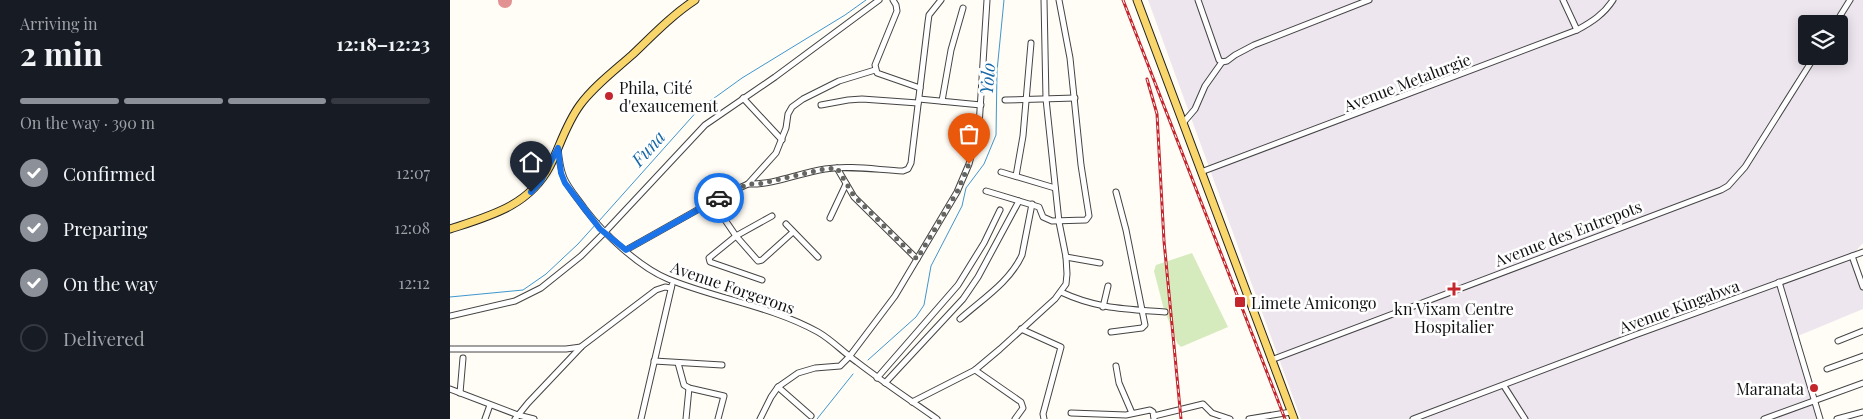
<!DOCTYPE html>
<html lang="en">
<head>
<meta charset="utf-8">
<style>
  :root { --surface:#171b24; --page:#242831; --text:#f1f3f6; --muted:#9ea1a6; --line:#363941; --accent:#8c9099 }
  body { margin:0; font-family:"Playfair Display",serif; background:var(--page); color:var(--text); height:100vh; display:flex; flex-direction:column; font-size:19px; white-space:nowrap }
  * { box-sizing:border-box; margin:0 }
  p { font-size:16px; color:var(--muted) }
  .icon { flex:none; width:28px; height:28px; fill:none; stroke:currentColor; stroke-width:2; stroke-linecap:round; stroke-linejoin:round }
  .map { position:relative; flex:1; overflow:hidden }
  .side { display:flex; flex-direction:column; background:var(--surface); width:450px }
  .side>* { flex:none }
  .tools { position:absolute; left:1348px; top:15px; display:grid; gap:10px }
  .tools a { display:grid; place-items:center; width:50px; height:50px; border-radius:5px; background:var(--surface); box-shadow:0 2px 12px #0003; font-size:25px }
  .pin { position:absolute; display:grid; place-items:center; width:42px; height:42px; color:#fff; margin:-51px -21px; border-radius:50% 50% 50% 0; rotate:-45deg; box-shadow:0 0 5px #0007 }
  .pin .icon { rotate:45deg }
  .courier { position:absolute; display:grid; place-items:center; width:50px; height:50px; margin:-25px; border:4px solid #1a73e8; border-radius:50%; background:#fff; color:#222; box-shadow:0 1px 6px #0007 }
  .overview em { font-style:normal; font-weight:700 }
  .overview div { display:flex; flex-direction:column-reverse }
  .overview { display:flex; align-items:center; justify-content:space-between; height:85px; padding:0 20px }
  h1 { font-size:32px; font-weight:700; line-height:38px }
  .bar { display:grid; grid-template-columns:repeat(4,1fr); gap:8px 5px; align-content:center; height:60px; padding:0 20px }
  .bar i { height:6px; border-radius:4px; background:var(--line) }
  .bar .on { background:var(--accent) }
  .bar p { grid-column:span 4 }
  ol { padding:0 20px; list-style:none }
  li { display:flex; align-items:center; gap:15px; height:55px }
  li p { margin-inline-start:auto }
  li .icon { padding:5px; border-radius:50%; background:var(--accent); color:#fff; stroke-width:4 }
  li:last-child { color:var(--muted) }
  li i { width:28px; height:28px; border:2px solid var(--line); border-radius:50% }
  main { display:flex; flex:1; min-height:0 }
  .map>svg:first-child { display:block }
  .industrial { fill:#eee6ef; fill-rule:evenodd }
  .green { fill:#d5ebbd }
  .lines { fill:none; stroke-linecap:round; stroke-linejoin:round }
  .stream { stroke:#3f96cf; stroke-width:1 }
  .taxiway { stroke:#e29292; stroke-width:14 }
  .minor-casing { stroke:#444; stroke-width:7 }
  .major-casing { stroke:#222; stroke-width:9 }
  .minor { stroke:#fff; stroke-width:5 }
  .major { stroke:#f9d66b; stroke-width:7 }
  .rail-casing { stroke:#c4262e; stroke-width:3 }
  .rail { stroke:#fff; stroke-width:1; stroke-dasharray:4; stroke-linecap:butt }
  .done { stroke:#646461; stroke-width:5; stroke-dasharray:0 9 }
  .route { stroke:#1a73e8; stroke-width:6 }
  .poi-dot { fill:#c4262e; stroke:#fff; stroke-width:2 }
  .labels { text-anchor:middle; dominant-baseline:central; stroke-width:5; stroke-linejoin:round; paint-order:stroke }
  .street-label { font-size:16px; fill:#111; stroke:#fff }
  .poi-label { font-size:16px; fill:#111; stroke:#fff; text-anchor:start }
  .water-label { font-size:18px; font-style:italic; fill:#1768a6; stroke:#fff }
</style>
</head>
<body>
<main>
<section class="side">
<div class="overview"><div><h1>2 min</h1><p>Arriving in</p></div><em>12:18–12:23</em></div>
<div class="bar"><i class="on"></i><i class="on"></i><i class="on"></i><i></i><p>On the way · 390 m</p></div>
<ol>
<li><svg class="icon" aria-label="check" viewBox="0 0 24 24"><path d="M5 12l5 5 9-10"/></svg>Confirmed<p>12:07</p></li>
<li><svg class="icon" aria-label="check" viewBox="0 0 24 24"><path d="M5 12l5 5 9-10"/></svg>Preparing<p>12:08</p></li>
<li><svg class="icon" aria-label="check" viewBox="0 0 24 24"><path d="M5 12l5 5 9-10"/></svg>On the way<p>12:12</p></li>
<li><i></i>Delivered</li>
</ol>
</section>
<div class="map">
<svg width="1413" height="419" viewBox="0 0 1413 419">
  <rect width="100%" height="100%" fill="#fffdf5"/>
  <!-- industrial -->
  <path class="industrial" d="M698,0H1413V243L1403,254L1413,278V309L1348,336L1370,419H851ZM1356,24H1389V56H1356Z"/>
  <!-- green -->
  <polygon class="green" points="742,253 778,327 731,347 727,343 713,306 704,271 706,265"/>
  <g class="lines">
    <!-- stream -->
    <g class="stream">
      <polyline points="149,221 249,109 292,78 395,15 416,0"/>
      <polyline points="0,297 73,290 96,274 128,244 146,224"/>
      <polyline points="418,360 466,317 474,305 481,266 512,206 516,188 534,164 546,135 547,71 554,0"/>
      <polyline points="367,419 403,374"/>
    </g>
    <!-- taxiway -->
    <polyline class="taxiway" points="55,0 55,1"/>
    <defs>
      <g id="minor">
        <polyline points="443,0 446,5 447,11 425,65 427,73 470,88"/>
        <polyline points="748,0 769,60 772,62 777,61 785,55 804,45 919,0"/>
        <polyline points="1113,0 1127,30"/>
        <polyline points="1385,24 1400,0"/>
        <polyline points="293,98 332,140"/>
        <polyline points="469,99 531,105"/>
        <polyline points="555,100 625,98"/>
        <polyline points="492,101 501,50 513,8"/>
        <polyline points="371,105 398,100 412,99 468,103"/>
        <polyline points="733,123 745,109 755,86 772,62"/>
        <path d="M108,148C111,181 116,183 135,209C154,234 189,267 218,279C267,299 321,306 368,332C382,340 394,353 407,362C433,382 460,400 487,419"/>
        <polyline points="387,168 404,197 467,259"/>
        <polyline points="551,172 605,188"/>
        <path d="M751,172L1127,30C1142,22 1154,14 1163,0"/>
        <polyline points="566,176 573,136 581,43"/>
        <path d="M298,184C324,185 349,173 375,169C400,165 428,170 453,171L458,169L461,163L478,22L479,15L491,0"/>
        <polyline points="536,191 589,207 593,217 602,221 636,220 639,216 631,165 620,58 609,0"/>
        <polyline points="262,201 286,236 308,261 312,260 343,232"/>
        <polyline points="380,218 396,184"/>
        <polyline points="336,224 368,257"/>
        <polyline points="176,250 274,195 298,184 326,153 336,128 338,114 342,107 353,99 389,81 425,70"/>
        <polyline points="1402,256 1413,287"/>
        <polyline points="616,257 650,263"/>
        <polyline points="312,280 260,262 259,258 286,236 322,216"/>
        <polyline points="1329,282 1370,419"/>
        <path d="M611,292C647,309 677,309 715,312"/>
        <polyline points="653,307 658,286"/>
        <polyline points="0,316 65,301 91,288 131,256 154,233 255,125 325,77 429,0"/>
        <path d="M510,319C531,300 560,282 572,255L582,204"/>
        <polyline points="571,329 611,347 593,414 594,419"/>
        <polyline points="661,332 692,328 695,325 676,230 666,192"/>
        <polyline points="1388,341 1413,331"/>
        <polyline points="0,349 116,349 131,347"/>
        <polyline points="821,360 1271,190 1278,186 1295,167 1365,56"/>
        <polyline points="204,361 272,365"/>
        <polyline points="228,363 234,385 239,388 274,396 268,419"/>
        <polyline points="666,366 669,383 682,413"/>
        <polyline points="1377,369 1413,356"/>
        <polyline points="525,370 571,402 573,408 565,419"/>
        <polyline points="427,378 508,285 534,243 550,210"/>
        <polyline points="435,383 513,299 528,277 569,201"/>
        <polyline points="1054,386 1075,419"/>
        <polyline points="328,387 361,416"/>
        <polyline points="0,389 68,415 84,419"/>
        <polyline points="10,393 13,358"/>
        <polyline points="462,402 525,370 550,349 605,299 616,284 617,274 616,257 609,222 596,99 594,0"/>
        <polyline points="621,413 676,415 700,410 703,412 704,419"/>
        <polyline points="704,416 753,404 762,413 780,419"/>
        <polyline points="35,419 40,405"/>
        <polyline points="65,419 78,403 132,346 206,290 215,287 221,288"/>
        <polyline points="191,419 222,285"/>
        <polyline points="236,419 239,388"/>
        <polyline points="310,419 321,397 328,387 348,373 365,368 390,366 399,357 445,296 507,192 519,164 529,126 537,0"/>
        <polyline points="799,419 841,412"/>
        <polyline points="963,419 1185,335 1413,252"/>
        <polyline points="1314,419 1413,383"/>
        <polyline points="1387,419 1413,412"/>
      </g>
      <g id="major">
        <polyline points="687,0 844,419"/>
        <path d="M0,229C40,216 79,206 100,166C110,146 116,124 130,105C144,86 164,71 182,55C202,36 222,15 245,0"/>
      </g>
    </defs>
    <!-- minor casing -->
    <use href="#minor" class="minor-casing"/>
    <!-- major casing -->
    <use href="#major" class="major-casing"/>
    <!-- minor -->
    <use href="#minor" class="minor"/>
    <!-- major -->
    <use href="#major" class="major"/>
    <defs>
      <g id="rail">
        <polyline points="673,0 835,419"/>
        <polyline points="697,79 707,114 714,241 731,419"/>
      </g>
    </defs>
    <!-- rail casing -->
    <use href="#rail" class="rail-casing"/>
    <!-- rail -->
    <use href="#rail" class="rail"/>
  </g>
  <g class="lines">
    <!-- done -->
    <polyline class="done" points="269,198 298,184 309,184 374,169 387,168 404,196 467,259 507,192 519,164"/>
    <!-- route -->
    <polyline class="route" points="81,192 91,181 108,148 111,173 115,183 150,229 176,250 269,198"/>
  </g>
  <!-- markers -->
  <g class="poi-dot">
    <circle cx="159" cy="96" r="5"/>
    <path d="M1001.5 281.5h5v5h5v5h-5v5h-5v-5h-5v-5h5z"/>
    <rect x="784" y="296" width="12" height="12" rx="2.5"/>
    <circle cx="1364" cy="388" r="5"/>
  </g>
  <g class="labels">
    <!-- street labels -->
    <g class="street-label">
      <text transform="translate(957 82) rotate(-21)">Avenue Metalurgie</text>
      <text transform="translate(1118 233) rotate(-21)">Avenue des Entrepots</text>
      <text transform="translate(283 287) rotate(19)">Avenue Forgerons</text>
      <text transform="translate(1229 306) rotate(-20)">Avenue Kingabwa</text>
    </g>
    <!-- poi labels -->
    <g class="poi-label">
      <text x="169" y="87">Phila, Cité<tspan x="169" dy="18">d'exaucement</tspan></text>
      <text x="801" y="302">Limete Amicongo</text>
      <text x="1004" y="308" text-anchor="middle">kn Vixam Centre<tspan x="1004" dy="18">Hospitalier</tspan></text>
      <text x="1354" y="388" text-anchor="end">Maranata</text>
    </g>
    <!-- water labels -->
    <g class="water-label">
      <text transform="translate(537 79) rotate(-86)">Yolo</text>
      <text transform="translate(198 148) rotate(-48)">Funa</text>
    </g>
  </g>
</svg>
<div class="tools">
<a><svg class="icon" aria-label="layers" viewBox="0 0 24 24"><path d="M12 4l9 5-9 5-9-5zM3 14l9 5 9-5"/></svg></a>
</div>
<div class="pin" style="left:519px;top:164px;background:#ea580c"><svg class="icon" aria-label="bag" viewBox="0 0 24 24"><path d="M5 8h14l-1 12H6zM9 8a3 3 0 0 1 6 0"/></svg></div>
<div class="pin" style="left:81px;top:192px;background:#1f2937"><svg class="icon" aria-label="home" viewBox="0 0 24 24"><path d="M3 11l9-7 9 7M6 9v11h12V9"/></svg></div>
<div class="courier" style="left:269px;top:198px"><svg class="icon" aria-label="car" viewBox="0 0 24 24"><path d="M5 17H2v-5l4-1 3-4h7l3 4 3 1v5h-3M9 17h6M6 11h13"/><circle cx="7" cy="17" r="2"/><circle cx="17" cy="17" r="2"/></svg></div>
</div>
</main>
</body>
</html>
